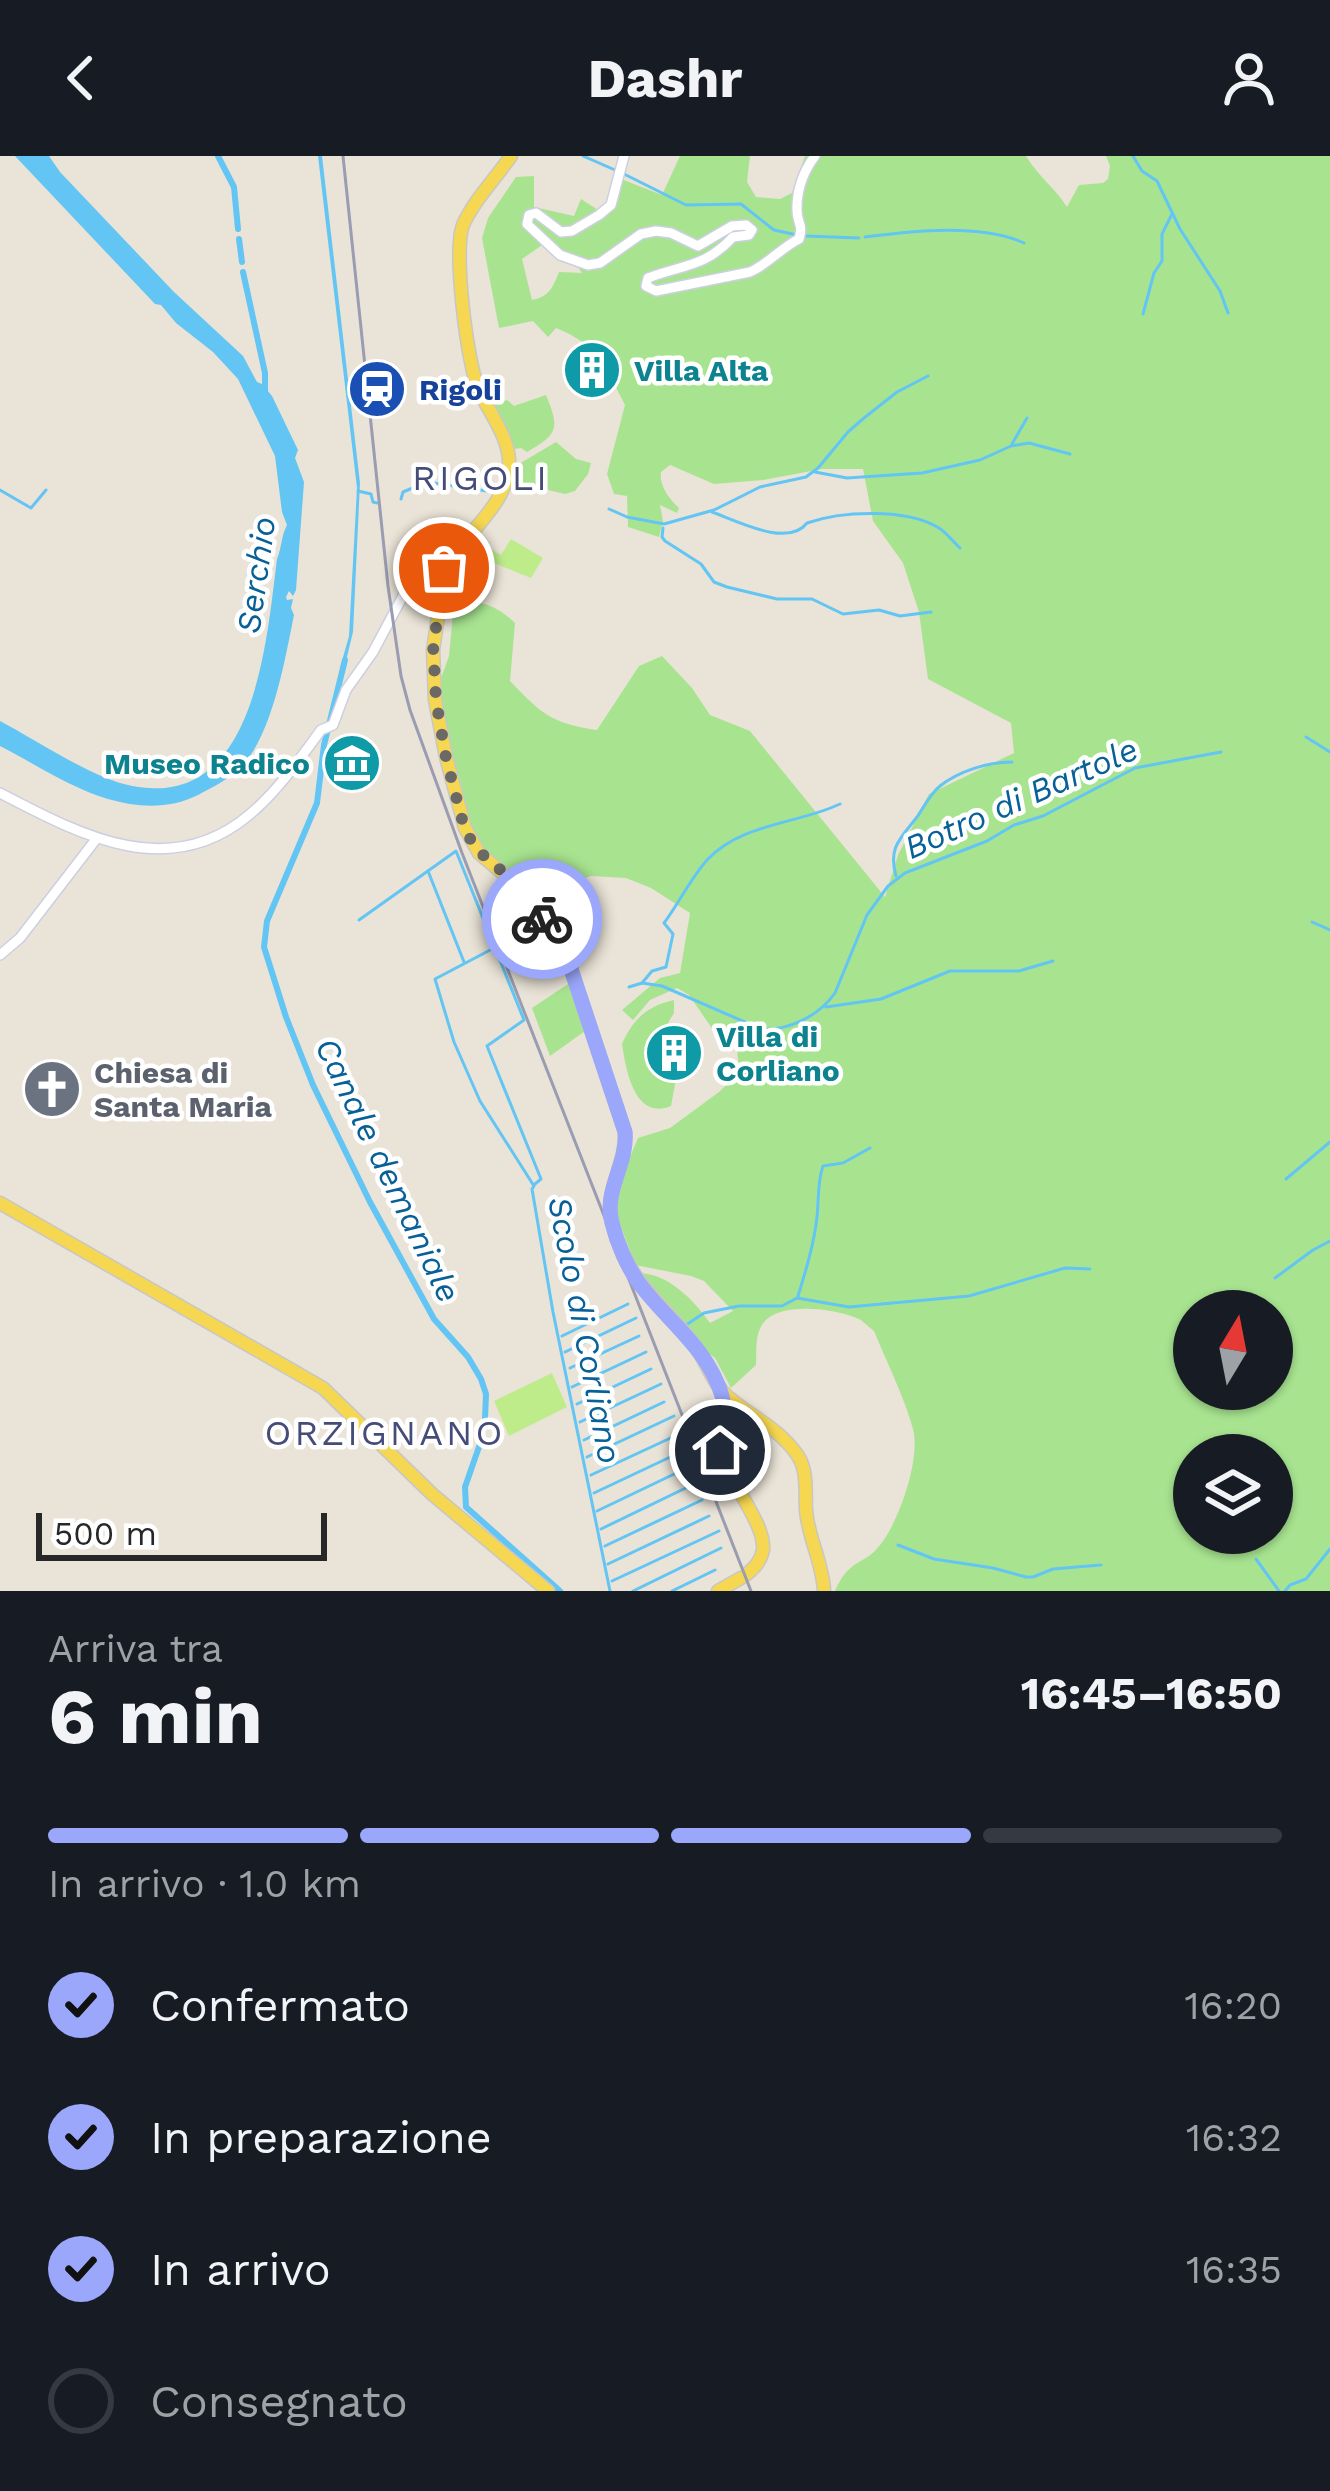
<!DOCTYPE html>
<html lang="it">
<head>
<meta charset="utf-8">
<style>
  :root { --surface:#171b24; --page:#20242c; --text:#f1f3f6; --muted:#9ea1a6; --line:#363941; --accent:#9aa7fa }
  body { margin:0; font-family:"Work Sans",sans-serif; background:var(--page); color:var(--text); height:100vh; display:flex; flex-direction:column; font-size:45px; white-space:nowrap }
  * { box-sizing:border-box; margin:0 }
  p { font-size:39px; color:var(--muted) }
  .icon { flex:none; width:66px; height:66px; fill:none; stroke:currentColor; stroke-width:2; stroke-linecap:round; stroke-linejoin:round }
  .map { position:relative; height:1435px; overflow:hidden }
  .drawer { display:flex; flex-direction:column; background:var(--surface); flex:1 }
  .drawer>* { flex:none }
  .needle { width:78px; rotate:10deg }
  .buttons { position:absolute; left:1173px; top:1134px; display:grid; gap:24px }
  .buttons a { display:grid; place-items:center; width:120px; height:120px; border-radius:50%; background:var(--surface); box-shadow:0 3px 9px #0004; font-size:60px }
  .scale { position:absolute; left:36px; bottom:30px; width:291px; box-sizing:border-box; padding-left:12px; border:6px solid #272727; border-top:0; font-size:33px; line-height:42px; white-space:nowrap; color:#272727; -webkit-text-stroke:9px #fff; paint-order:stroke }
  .pin { position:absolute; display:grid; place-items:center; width:102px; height:102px; color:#fff; margin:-51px; border:6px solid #fff; border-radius:50%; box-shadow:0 3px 12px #0007 }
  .courier { position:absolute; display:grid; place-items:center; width:120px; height:120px; margin:-60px; border:9px solid #9aa7fa; border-radius:50%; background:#fff; color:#222; box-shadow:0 3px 15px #0007 }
  .overview em { font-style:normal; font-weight:700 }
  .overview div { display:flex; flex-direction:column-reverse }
  .overview { display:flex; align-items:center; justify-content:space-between; height:204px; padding:0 48px }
  h1 { font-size:78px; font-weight:700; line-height:90px }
  .bar { display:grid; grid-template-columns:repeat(4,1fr); gap:18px 12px; align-content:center; height:144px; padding:0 48px }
  .bar i { height:15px; border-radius:9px; background:var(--line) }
  .bar .active { background:var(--accent) }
  .bar p { grid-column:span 4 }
  ol { padding:0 48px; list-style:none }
  li { display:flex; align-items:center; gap:36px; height:132px }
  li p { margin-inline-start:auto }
  li .icon { padding:12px; border-radius:50%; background:var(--accent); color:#111; stroke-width:4 }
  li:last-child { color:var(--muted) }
  li i { width:66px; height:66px; border:6px solid var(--line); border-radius:50% }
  header { display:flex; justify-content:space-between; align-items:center; height:156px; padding:0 48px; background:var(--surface); font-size:54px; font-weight:700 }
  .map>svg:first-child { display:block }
  .green { fill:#a8e490; fill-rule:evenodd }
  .pitch { fill:#beec8b }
  .water { fill:#63c5f3 }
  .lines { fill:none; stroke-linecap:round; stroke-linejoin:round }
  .stream { stroke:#63c5f3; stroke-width:3 }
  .canal { stroke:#63c5f3; stroke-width:6 }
  .minor-casing { stroke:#cccfe1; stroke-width:12 }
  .major-casing { stroke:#c7c7c7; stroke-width:15 }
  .minor { stroke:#fff; stroke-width:9 }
  .major { stroke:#f6d751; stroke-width:12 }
  .rail { stroke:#9a9cb2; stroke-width:3 }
  .done { stroke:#6b6965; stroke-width:12; stroke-dasharray:0 21.6 }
  .route { stroke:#9aa7fa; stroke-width:15 }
  .labels { text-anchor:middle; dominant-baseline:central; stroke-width:9; stroke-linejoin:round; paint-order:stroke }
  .culture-label { font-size:30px; font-weight:bold; fill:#0d838f; stroke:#fff; text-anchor:start }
  .transit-label { font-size:30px; font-weight:bold; fill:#164399; stroke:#fff; text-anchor:start }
  .worship-label { font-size:30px; font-weight:bold; fill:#5b616d; stroke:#fff; text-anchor:start }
  .water-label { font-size:33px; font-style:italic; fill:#086099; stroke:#fff }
  .quarter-label { font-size:36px; letter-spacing:3px; fill:#464c78; stroke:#fff }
</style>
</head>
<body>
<header><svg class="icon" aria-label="back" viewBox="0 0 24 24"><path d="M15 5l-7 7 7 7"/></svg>Dashr<svg class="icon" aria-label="person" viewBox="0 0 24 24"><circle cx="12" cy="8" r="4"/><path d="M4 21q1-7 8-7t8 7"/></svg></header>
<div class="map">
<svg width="1330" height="1435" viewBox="0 0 1330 1435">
  <rect width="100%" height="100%" fill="#eae3d7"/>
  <!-- green -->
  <g class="green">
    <path d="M680,0H750L747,26L756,41L780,43L792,37L805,0H1026C1038,20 1055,32 1067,51L1079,29L1103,27L1108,23L1110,10L1106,0H1330V1435H835C849,1402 864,1410 880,1389C899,1366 921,1302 913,1273C904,1240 887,1207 874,1175C872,1174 862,1164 859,1163C837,1153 787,1146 767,1163C754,1174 757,1193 756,1209L731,1232L715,1202L702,1193L636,1117C667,1116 693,1143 710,1167L733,1155L704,1125L691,1120L635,1109L616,1057L617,1032L638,982L670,972L719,936L739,917L737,891L718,881L689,839L677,832L650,844L633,864L622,854L660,822L680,817L690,757L651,732L626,722L591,720L554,733L525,729L490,703L465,666L460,631L449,601L441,552L440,525L449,500L454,447C479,443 496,449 515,467L510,525C542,558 550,567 597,574L639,510L662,500L692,532L710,559L750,575L885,741L898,699L929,638L1014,597L1011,567L928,523L919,456L903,407L873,365L863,313H822L763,324L714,328L670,309L661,316C659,329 669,343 679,352L677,357L660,349L663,365L659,381L628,371L627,340L614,338L607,318L625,249C604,208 601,191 556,172L548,181L533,165L499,172L482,82L488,62L516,21L534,20V51L574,60L581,43L598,54L610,42L616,21L662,39ZM548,85L569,98L582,117L559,116C553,131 549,141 532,144L522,103ZM1194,1155H1272V1233H1194ZM1194,1299H1272V1377H1194Z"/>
    <path d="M546,239C560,273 558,278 527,296L521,292L515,293L493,248L507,244L514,250Z"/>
    <polygon points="556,286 576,303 591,307 588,318 575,335 565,338 510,325 514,311"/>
    <polygon points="571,826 588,873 550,900 532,852"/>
    <path d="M674,844V857L669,865L663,907L678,912L671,950C635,965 626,915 622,888C633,863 647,850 674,844Z"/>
  </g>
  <!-- pitch -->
  <g class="pitch">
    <polygon points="511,383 543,402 531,422 474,399 482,388 501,399"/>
    <polygon points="552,1217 567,1251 509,1280 494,1245"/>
  </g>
  <!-- water -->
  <g class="water">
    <path d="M15,0H49L60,16L174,136L243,200L257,226L262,228L272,240L298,294L295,302L304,326L296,434L293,440L289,435L286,441L287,444L293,443L291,452L294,459C285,503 272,583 238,614C227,624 211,632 198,639C170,653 139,652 108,643C71,632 35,608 0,590V565C34,583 88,619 124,628C255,662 266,488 277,403C282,391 281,380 287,369L282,356L275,300L238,223L213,196L176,167L161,149L155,148Z"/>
    <polygon points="318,0 322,0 360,327 353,476 344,513 340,512 349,480 357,332"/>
  </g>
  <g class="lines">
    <!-- stream -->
    <g class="stream">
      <polyline points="583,0 615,14"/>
      <polyline points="1133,0 1142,15 1157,25 1180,73 1220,135 1228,157"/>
      <polyline points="622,17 686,49 741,48 774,74 797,79"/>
      <polyline points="805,80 859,82"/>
      <path d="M865,81C912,75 980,67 1024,87"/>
      <polyline points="1143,158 1154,117 1162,105 1162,78 1172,58"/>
      <polyline points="1012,288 1027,262"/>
      <polyline points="815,316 847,322 922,317 980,304 1011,290 1029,287 1070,298"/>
      <polyline points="0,334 31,352 46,334"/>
      <polyline points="358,335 371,338 373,346 377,347"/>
      <polyline points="401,343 403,336 427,326 487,335"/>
      <polyline points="609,353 627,361 664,368 714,354 760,331 806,321 818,312 848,276 864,262 897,236 928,220"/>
      <path d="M712,356C737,365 788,392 807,367C841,355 907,352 939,372C947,377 953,386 960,392"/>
      <polyline points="663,372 662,381 665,385 701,408 714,426 727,431 777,443 812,443 843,458 879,454 900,460 931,456"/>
      <polyline points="1306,581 1330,596"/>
      <polyline points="428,715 464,806"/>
      <path d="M896,720C888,691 900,683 917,661C924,651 930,638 940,630C959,615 988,606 1012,606"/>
      <polyline points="359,764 456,695 524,864 487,890 541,1023 535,1028"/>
      <polyline points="1312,766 1330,774"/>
      <polyline points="494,792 435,823 454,886 480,945 534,1030 532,1033 553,1156 610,1435"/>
      <path d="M642,827L662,830L761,873C788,875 819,860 835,837L867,759L888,730L905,717L987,685L1014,669L1043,660L1135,612L1221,596"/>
      <path d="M629,831L642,827L652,815L666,811L673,778L664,767C679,747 692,720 708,703C742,667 798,668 840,648"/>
      <polyline points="826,851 881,843 950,815 1019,815 1053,805"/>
      <polyline points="1286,1023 1330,986"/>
      <polyline points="1275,1122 1313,1094 1330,1085"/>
      <path d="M798,1140C806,1114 814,1088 817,1061C819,1044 817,1027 823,1010L843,1007L870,992"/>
      <polyline points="686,1169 704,1157 739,1150 782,1150 797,1142 849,1151 969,1140 1065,1112 1090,1113"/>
      <polyline points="562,1180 628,1148"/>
      <polyline points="565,1196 636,1162"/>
      <polyline points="570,1212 639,1180"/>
      <polyline points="572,1231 646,1196"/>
      <polyline points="577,1248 651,1213"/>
      <polyline points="580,1266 661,1228"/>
      <polyline points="584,1284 664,1246"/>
      <polyline points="587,1301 674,1260"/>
      <polyline points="591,1319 677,1279"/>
      <polyline points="594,1337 683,1295"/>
      <polyline points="597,1355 693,1309"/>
      <polyline points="601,1373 696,1327"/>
      <polyline points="898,1389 934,1403 993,1412 1026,1421 1033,1421 1053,1413 1101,1409"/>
      <polyline points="605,1390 702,1344"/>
      <polyline points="1256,1403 1279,1435"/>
      <polyline points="608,1408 709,1360"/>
      <polyline points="612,1425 719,1375"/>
      <polyline points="633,1435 721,1392"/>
      <polyline points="672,1435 715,1414"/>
      <polyline points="1285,1435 1290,1429 1306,1423 1330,1393"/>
    </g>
    <!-- canal -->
    <g class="canal">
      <polyline points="218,0 234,31 238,73"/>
      <polyline points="239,83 242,106"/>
      <polyline points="243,116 265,217 265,236"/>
      <polyline points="345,504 324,589 317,647 267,765 264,791 286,861 313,929 370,1046 434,1163 468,1201 481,1223 486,1238 485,1263 480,1288 465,1331 466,1351 560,1435"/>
    </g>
    <defs>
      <g id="minor">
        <path d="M624,0L611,49L599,59L572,75L561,76L536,57L529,59L527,68L560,99L588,109L600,107L641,78L656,75L671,77L698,90L732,70L746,69L752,74L749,79L733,81C704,112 684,108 648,122L646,130L656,135L750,116C768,108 781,92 799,83C804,66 796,68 797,51C797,33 804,14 815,0"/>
        <path d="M0,637C79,678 168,727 249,659C277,636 299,604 321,574L333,569L346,534L373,496L413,421L424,415L447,411"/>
        <polyline points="0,799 20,782 97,682"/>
      </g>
      <g id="major">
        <path d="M511,0C496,22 474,44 463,69C453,93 467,209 479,234C489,257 511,283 509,310C506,354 458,380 444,420L433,494L435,544L446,601L465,672L479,697L522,734L565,795L625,976C627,1007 604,1034 612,1066C626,1125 659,1143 693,1187C706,1204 712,1227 728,1241C752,1261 780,1273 798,1300C808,1315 805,1337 806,1354C808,1382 823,1407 824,1435"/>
        <polyline points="0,1047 323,1232 432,1338 548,1435"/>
        <path d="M731,1243C684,1286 767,1354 763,1394C761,1405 755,1411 747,1418"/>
        <polyline points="718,1435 741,1422"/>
      </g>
    </defs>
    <!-- minor casing -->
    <use href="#minor" class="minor-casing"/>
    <!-- major casing -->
    <use href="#major" class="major-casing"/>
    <!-- minor -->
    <use href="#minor" class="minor"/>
    <!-- major -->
    <use href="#major" class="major"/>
    <!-- rail -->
    <polyline class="rail" points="343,0 388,430 401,520 410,554 462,697 751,1435"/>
  </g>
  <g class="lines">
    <!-- done -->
    <polyline class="done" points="444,412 447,411 433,488 436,544 446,602 463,667 474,691 519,730 542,763"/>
    <!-- route -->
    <path class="route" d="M542,763L565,795L625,976C628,1008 603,1035 612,1067C617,1087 627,1111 639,1127C667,1165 708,1192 722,1240C726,1252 716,1274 720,1294"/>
  </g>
  <!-- icons -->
  <defs>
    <symbol id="building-disc" viewBox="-11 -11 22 22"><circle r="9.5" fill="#0f9aa8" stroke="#fff"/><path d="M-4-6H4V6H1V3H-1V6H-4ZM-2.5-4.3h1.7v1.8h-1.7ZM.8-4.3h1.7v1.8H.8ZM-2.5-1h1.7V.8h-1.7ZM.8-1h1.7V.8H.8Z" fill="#fff"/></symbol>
    <symbol id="station-disc" viewBox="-11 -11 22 22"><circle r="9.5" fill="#1a4fb4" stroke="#fff"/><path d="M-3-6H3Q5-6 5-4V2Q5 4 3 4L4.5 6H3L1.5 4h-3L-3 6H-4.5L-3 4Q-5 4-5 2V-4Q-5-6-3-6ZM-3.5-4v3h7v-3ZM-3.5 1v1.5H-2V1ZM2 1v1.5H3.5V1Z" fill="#fff"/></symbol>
    <symbol id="museum-disc" viewBox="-11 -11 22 22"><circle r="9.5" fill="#0f9aa8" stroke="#fff"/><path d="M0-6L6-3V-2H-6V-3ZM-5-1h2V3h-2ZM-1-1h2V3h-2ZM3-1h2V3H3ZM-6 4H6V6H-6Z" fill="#fff"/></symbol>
    <symbol id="church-disc" viewBox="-11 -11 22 22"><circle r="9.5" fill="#6b7280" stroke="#fff"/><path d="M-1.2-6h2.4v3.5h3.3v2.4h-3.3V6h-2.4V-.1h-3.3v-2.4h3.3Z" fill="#fff"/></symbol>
  </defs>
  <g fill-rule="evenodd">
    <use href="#building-disc" x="559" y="181" width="66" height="66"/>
    <use href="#station-disc" x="344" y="200" width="66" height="66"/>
    <use href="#museum-disc" x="319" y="574" width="66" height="66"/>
    <use href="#building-disc" x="641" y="864" width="66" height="66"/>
    <use href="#church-disc" x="19" y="900" width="66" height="66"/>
  </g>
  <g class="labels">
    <!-- culture labels -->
    <g class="culture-label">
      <text x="634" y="214">Villa Alta</text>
      <text x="310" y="607" text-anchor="end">Museo Radico</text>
      <text x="716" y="880">Villa di<tspan x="716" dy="34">Corliano</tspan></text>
    </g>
    <!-- transit labels -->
    <g class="transit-label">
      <text x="419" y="233">Rigoli</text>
    </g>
    <!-- worship labels -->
    <g class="worship-label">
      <text x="94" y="916">Chiesa di<tspan x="94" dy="34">Santa Maria</tspan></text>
    </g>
    <!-- water labels -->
    <g class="water-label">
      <text transform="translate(256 419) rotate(-82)">Serchio</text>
      <text transform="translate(1021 642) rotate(-24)">Botro di Bartole</text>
      <text transform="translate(388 1014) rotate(64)">Canale demaniale</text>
      <text transform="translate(585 1174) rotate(79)">Scolo di Corliano</text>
    </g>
    <!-- quarter labels -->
    <g class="quarter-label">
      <text x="481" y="322">RIGOLI</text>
      <text x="385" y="1277">ORZIGNANO</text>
    </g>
  </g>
</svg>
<div class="buttons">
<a><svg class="needle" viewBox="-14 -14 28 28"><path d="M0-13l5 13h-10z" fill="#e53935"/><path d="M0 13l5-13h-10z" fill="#9ea1a6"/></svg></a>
<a><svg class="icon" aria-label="layers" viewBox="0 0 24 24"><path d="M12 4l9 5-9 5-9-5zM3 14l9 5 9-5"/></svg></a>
</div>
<div class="scale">500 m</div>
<div class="pin" style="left:444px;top:412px;background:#ea580c"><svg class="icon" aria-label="bag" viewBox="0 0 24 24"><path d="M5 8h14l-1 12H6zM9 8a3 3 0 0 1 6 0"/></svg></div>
<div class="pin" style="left:720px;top:1294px;background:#1f2937"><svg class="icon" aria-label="home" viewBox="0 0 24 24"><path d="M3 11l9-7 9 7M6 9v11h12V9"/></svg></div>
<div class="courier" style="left:542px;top:763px"><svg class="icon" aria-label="bike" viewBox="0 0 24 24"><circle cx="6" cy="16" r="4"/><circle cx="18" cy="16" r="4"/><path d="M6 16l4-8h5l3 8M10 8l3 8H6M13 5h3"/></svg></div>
</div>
<section class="drawer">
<div class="overview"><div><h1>6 min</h1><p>Arriva tra</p></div><em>16:45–16:50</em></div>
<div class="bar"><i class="active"></i><i class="active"></i><i class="active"></i><i></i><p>In arrivo · 1.0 km</p></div>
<ol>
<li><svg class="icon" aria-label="check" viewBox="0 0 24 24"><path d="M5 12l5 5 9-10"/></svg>Confermato<p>16:20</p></li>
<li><svg class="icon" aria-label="check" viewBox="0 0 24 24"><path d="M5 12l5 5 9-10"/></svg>In preparazione<p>16:32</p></li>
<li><svg class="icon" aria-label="check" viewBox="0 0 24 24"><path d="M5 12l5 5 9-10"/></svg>In arrivo<p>16:35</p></li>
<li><i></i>Consegnato</li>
</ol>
</section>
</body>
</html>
